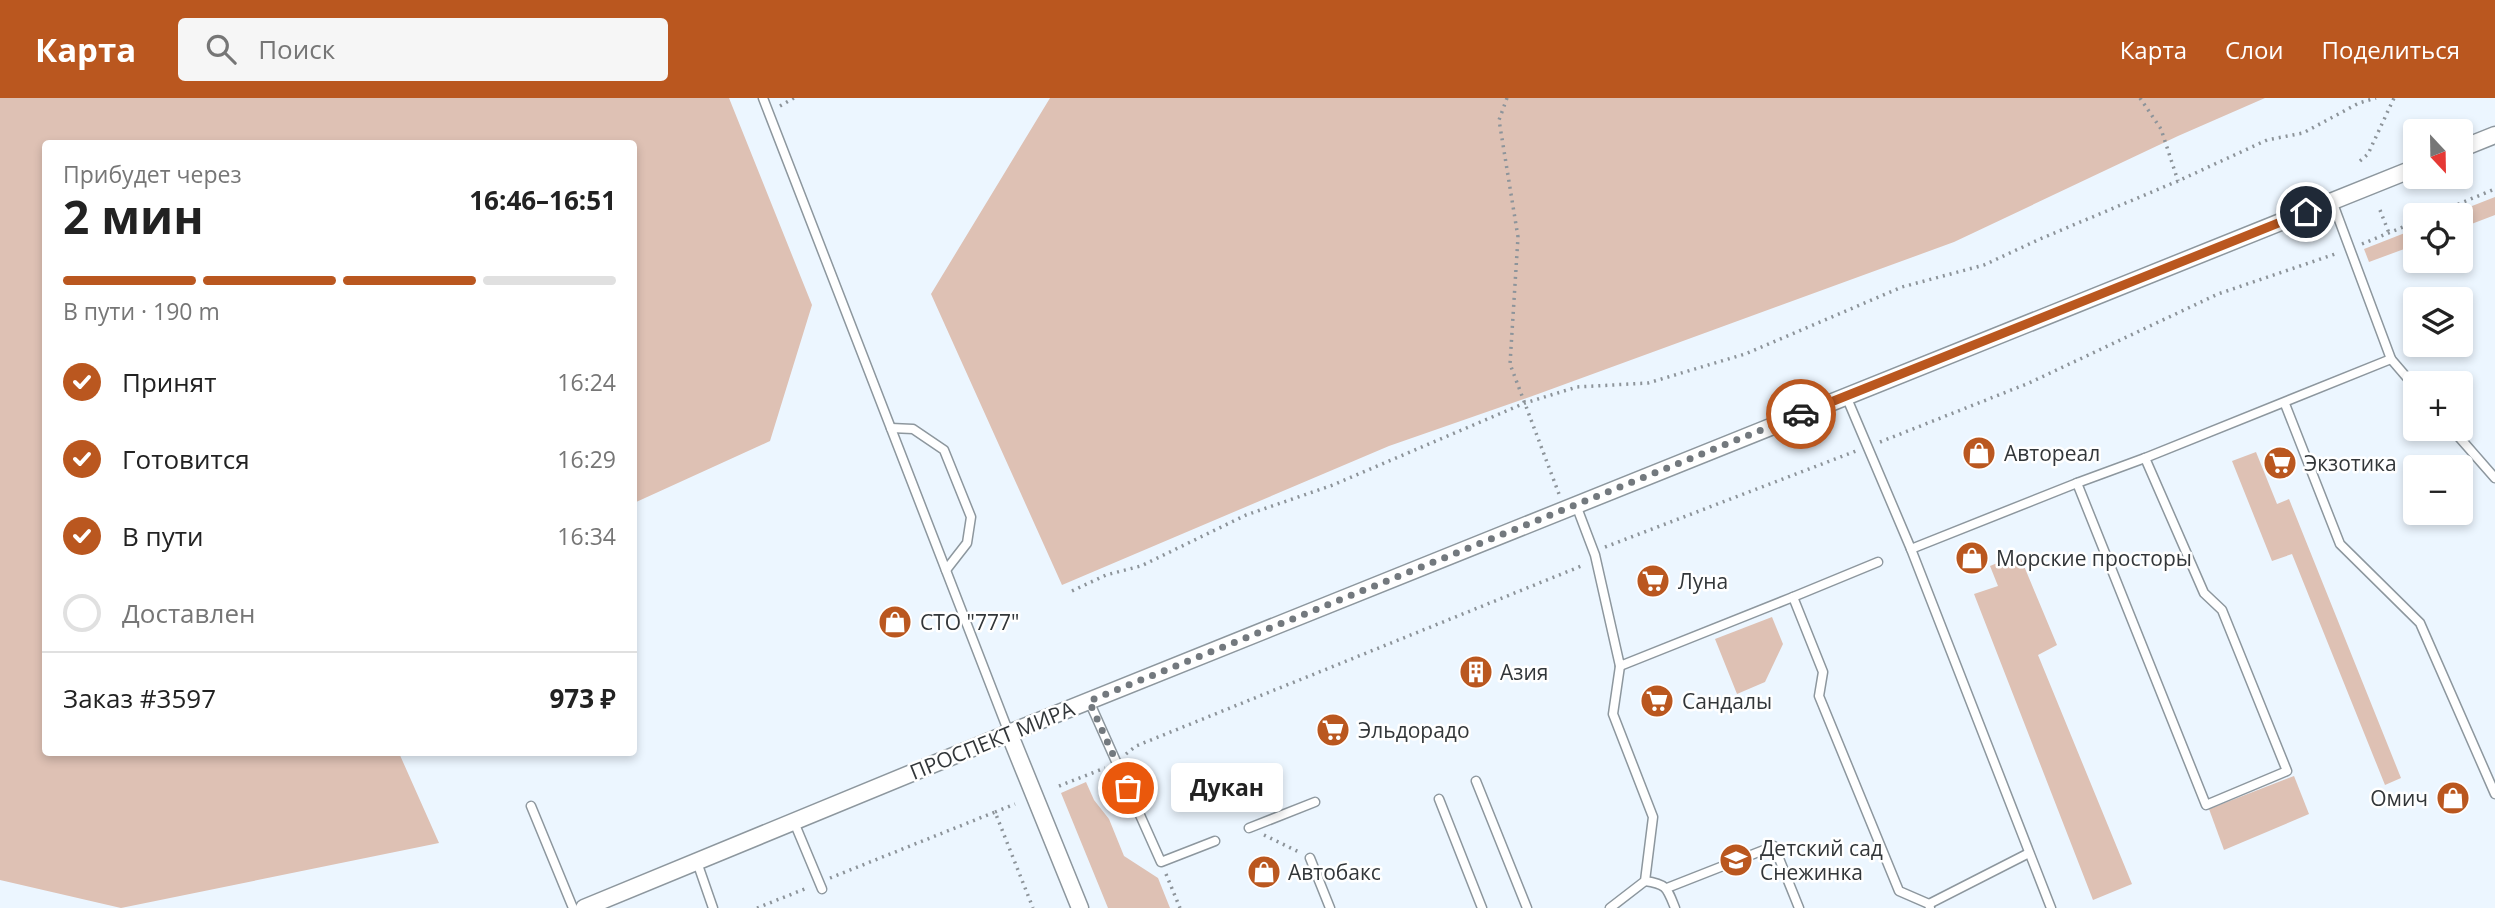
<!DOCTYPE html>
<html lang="ru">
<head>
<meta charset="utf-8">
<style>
  :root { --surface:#fff; --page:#f6f6f6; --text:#222; --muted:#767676; --line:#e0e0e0; --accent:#ba571f }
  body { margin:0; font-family:"Open Sans",sans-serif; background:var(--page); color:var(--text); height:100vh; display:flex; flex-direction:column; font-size:26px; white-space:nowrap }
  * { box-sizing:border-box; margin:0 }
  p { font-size:23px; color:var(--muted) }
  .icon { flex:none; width:38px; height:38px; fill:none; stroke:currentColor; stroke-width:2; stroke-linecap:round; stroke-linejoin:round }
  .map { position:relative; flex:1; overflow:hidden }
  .drawer { position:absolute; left:42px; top:42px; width:595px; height:616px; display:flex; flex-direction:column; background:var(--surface); border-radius:7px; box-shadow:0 4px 10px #0003 }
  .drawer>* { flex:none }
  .needle { width:46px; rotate:158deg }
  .buttons { position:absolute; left:2403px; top:21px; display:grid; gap:14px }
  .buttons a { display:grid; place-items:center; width:70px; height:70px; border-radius:7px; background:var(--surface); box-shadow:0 4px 10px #0003; font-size:35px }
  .pin { position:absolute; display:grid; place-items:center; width:60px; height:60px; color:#fff; margin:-30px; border:4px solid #fff; border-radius:50%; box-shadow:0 2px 7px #0007 }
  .courier { position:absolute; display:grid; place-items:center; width:70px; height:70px; margin:-35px; border:5px solid #ba571f; border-radius:50%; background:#fff; color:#222; box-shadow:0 2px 9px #0007 }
  .bubble { position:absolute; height:49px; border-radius:7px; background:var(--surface); box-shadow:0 4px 10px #0003; font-size:23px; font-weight:700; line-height:49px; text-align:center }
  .headline em { font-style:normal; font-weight:700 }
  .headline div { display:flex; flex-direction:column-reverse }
  .headline { display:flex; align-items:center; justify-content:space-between; height:119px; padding:0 21px }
  h1 { font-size:46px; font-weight:700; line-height:52px }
  .bar { display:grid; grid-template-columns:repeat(4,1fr); gap:10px 7px; align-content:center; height:84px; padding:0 21px }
  .bar i { height:9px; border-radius:5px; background:var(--line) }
  .bar .current { background:var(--accent) }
  .bar p { grid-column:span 4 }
  .line { display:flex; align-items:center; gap:18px; padding:0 21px; border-top:2px solid var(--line) }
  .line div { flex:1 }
  ol { padding:0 21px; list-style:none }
  li { display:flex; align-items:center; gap:21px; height:77px }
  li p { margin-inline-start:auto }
  li .icon { padding:7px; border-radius:50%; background:var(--accent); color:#fff; stroke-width:4 }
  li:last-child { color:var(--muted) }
  li i { width:38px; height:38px; border:4px solid var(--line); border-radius:50% }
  header { display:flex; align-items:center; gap:42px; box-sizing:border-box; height:98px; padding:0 35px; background:var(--accent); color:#fff }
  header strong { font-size:33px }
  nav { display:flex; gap:38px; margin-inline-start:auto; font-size:24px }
  .search { width:490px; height:63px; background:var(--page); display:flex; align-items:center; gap:18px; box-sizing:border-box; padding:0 24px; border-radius:7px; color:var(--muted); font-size:26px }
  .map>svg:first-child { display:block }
  .green { fill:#dec1b4 }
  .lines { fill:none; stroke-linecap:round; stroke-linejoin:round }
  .service-casing { stroke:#8d979e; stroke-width:11 }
  .minor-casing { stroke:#8d979e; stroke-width:19 }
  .path { stroke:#8d949a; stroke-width:3.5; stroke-dasharray:2 5; stroke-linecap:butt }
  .service { stroke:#fff; stroke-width:8 }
  .minor { stroke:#fff; stroke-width:16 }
  .done { stroke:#73797e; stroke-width:7; stroke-dasharray:0 12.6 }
  .route { stroke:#ba571f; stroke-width:9 }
  .labels { text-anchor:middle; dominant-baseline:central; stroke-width:5; stroke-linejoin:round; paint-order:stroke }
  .poi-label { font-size:21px; fill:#323639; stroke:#fff; text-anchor:start }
  .street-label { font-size:21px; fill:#323639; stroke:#fff }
</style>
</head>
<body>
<header>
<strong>Карта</strong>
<div class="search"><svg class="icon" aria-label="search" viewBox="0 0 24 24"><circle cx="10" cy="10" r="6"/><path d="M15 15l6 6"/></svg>Поиск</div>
<nav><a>Карта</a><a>Слои</a><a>Поделиться</a></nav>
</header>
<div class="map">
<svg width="2495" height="810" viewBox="0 0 2495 810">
  <rect width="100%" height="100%" fill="#ecf6ff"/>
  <!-- green -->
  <g class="green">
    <polygon points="0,0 729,0 812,207 770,343 634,405 634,46 46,46 46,654 399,655 439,745 121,810 0,782"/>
    <polygon points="1050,0 2265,0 2178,38 1954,144 1538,296 1389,348 1062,487 931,196"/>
    <polygon points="2495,99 2495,117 2461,130 2460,117 2449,117"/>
    <polygon points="2415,131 2415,147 2369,164 2364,151"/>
    <polygon points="2256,354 2277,406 2289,401 2401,680 2385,687 2292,456 2272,463 2232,363"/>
    <polygon points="2019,456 2057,547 2038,557 2132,786 2093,802 1974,496 1998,488 1990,468"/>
    <polygon points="1772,519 1783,546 1765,584 1737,596 1715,541"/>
    <polygon points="2294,678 2309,716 2224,752 2209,711"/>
    <polygon points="1086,684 1094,702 1109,721 1124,758 1158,780 1170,810 1108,810 1061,695"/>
  </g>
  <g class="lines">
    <defs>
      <g id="service">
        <polyline points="763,0 1009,635"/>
        <polyline points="2391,261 2415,289"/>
        <polyline points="1846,298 1911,451 2051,810"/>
        <polyline points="2285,306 2340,446 2420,525 2495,696"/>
        <polyline points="891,330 913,331 944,352 971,419 967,445 946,472"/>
        <polyline points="2452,331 2495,380"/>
        <polyline points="2077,385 2145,360"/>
        <polyline points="1576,407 1595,457 1620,568 1793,499 1823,574 1819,598 1899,793 1929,806 1930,810"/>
        <polyline points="1911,451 2077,385 2206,707 2287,673 2222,512 2204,495 2145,360 2391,261 2332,103"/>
        <polyline points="1793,499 1878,464"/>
        <polyline points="1089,603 1161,764 1215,743"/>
        <polyline points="1476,683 1527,810"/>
        <polyline points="1439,701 1482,810"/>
        <polyline points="531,708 573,810"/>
        <polyline points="794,724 822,791"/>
        <polyline points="1249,730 1315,704"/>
        <polyline points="1310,760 1330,810"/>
        <polyline points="697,764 713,810"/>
        <path d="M1645,783C1667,786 1667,790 1675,810"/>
        <polyline points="1667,790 1774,748 1799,810"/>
        <polyline points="1929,806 2029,755"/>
        <polyline points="1610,810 1645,783 1653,719 1613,616 1620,568"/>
      </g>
      <g id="minor">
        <polyline points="2460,51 2495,37"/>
        <polyline points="1009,635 1080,810"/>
        <polyline points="584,810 1009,635 2415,70"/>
      </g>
    </defs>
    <!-- service casing -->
    <use href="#service" class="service-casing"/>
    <!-- minor casing -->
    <use href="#minor" class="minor-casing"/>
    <!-- path -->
    <g class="path">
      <polyline points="1507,0 1499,22 1518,139 1510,266 1559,396"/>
      <polyline points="2140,0 2161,31 2178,83"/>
      <polyline points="780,8 794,0"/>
      <polyline points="2360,63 2368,56 2394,0"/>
      <polyline points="2380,112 2389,135"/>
      <polyline points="2432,117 2495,91"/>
      <polyline points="2362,146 2415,124"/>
      <polyline points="1880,344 2029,285 2218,196 2338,155"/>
      <polyline points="1605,449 1856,353"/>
      <polyline points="1072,493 1106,477 1141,468 1246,417 1333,387 1525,305 1577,289 1648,285 1745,256 1902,189 1984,167 2040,141 2178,83 2267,42 2303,35 2359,5 2376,0"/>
      <polyline points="1126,656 1136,648 1584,467"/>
      <polyline points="1059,688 1105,670"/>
      <polyline points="995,714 1015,706"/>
      <polyline points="1264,737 1301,755"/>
      <polyline points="1166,776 1180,810"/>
      <polyline points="830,780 995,714 1033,810"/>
      <polyline points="757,810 807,790"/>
    </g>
    <!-- service -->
    <use href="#service" class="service"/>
    <!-- minor -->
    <use href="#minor" class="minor"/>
  </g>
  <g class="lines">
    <!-- done -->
    <polyline class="done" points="1128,690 1089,603 1801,316"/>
    <!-- route -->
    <polyline class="route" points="1801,316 2306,114"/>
  </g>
  <!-- icons -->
  <defs>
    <symbol id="shop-disc" viewBox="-11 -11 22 22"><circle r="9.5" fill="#ba571f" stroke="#fff"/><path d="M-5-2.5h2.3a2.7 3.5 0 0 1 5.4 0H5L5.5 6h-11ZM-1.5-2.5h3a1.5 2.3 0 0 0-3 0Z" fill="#fff"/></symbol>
    <symbol id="supermarket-disc" viewBox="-11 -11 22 22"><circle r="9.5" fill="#ba571f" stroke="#fff"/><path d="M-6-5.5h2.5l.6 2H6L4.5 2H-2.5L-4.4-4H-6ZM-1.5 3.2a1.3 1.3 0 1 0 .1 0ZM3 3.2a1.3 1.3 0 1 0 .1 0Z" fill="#fff"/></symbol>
    <symbol id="building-disc" viewBox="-11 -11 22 22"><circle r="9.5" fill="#ba571f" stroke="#fff"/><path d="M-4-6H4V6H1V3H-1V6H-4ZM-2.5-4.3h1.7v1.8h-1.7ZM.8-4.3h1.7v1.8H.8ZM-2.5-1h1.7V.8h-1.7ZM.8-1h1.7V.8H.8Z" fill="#fff"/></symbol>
    <symbol id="school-disc" viewBox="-11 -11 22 22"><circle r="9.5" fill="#ba571f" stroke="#fff"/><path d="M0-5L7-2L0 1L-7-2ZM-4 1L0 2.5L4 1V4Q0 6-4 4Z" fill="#fff"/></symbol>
  </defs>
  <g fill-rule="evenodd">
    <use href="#shop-disc" x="1960" y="336" width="38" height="38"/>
    <use href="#supermarket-disc" x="2261" y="346" width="38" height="38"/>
    <use href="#shop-disc" x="1953" y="441" width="38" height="38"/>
    <use href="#supermarket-disc" x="1634" y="464" width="38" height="38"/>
    <use href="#shop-disc" x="876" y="505" width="38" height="38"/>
    <use href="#building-disc" x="1457" y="555" width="38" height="38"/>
    <use href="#supermarket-disc" x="1638" y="584" width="38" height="38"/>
    <use href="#supermarket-disc" x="1314" y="613" width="38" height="38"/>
    <use href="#shop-disc" x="2434" y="681" width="38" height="38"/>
    <use href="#school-disc" x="1717" y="743" width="38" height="38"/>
    <use href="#shop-disc" x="1245" y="755" width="38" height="38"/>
  </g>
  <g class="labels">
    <!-- poi labels -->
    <g class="poi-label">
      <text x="2004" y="355">Автореал</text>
      <text x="2304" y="365">Экзотика</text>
      <text x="1996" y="460">Морские просторы</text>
      <text x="1678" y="483">Луна</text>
      <text x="920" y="524">СТО "777"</text>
      <text x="1500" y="574">Азия</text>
      <text x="1682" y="603">Сандалы</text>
      <text x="1358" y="632">Эльдорадо</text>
      <text x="2428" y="700" text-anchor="end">Омич</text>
      <text x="1760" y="750">Детский сад<tspan x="1760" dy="24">Снежинка</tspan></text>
      <text x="1288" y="774">Автобакс</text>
    </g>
    <!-- street labels -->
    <g class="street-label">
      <text transform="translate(992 642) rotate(-22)">ПРОСПЕКТ МИРА</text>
    </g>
  </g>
</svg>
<div class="buttons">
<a><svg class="needle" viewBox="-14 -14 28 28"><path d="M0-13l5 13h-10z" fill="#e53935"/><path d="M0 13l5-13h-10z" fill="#767676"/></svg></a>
<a><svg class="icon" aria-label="locate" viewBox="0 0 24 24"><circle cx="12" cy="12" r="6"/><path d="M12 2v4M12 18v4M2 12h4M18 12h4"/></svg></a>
<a><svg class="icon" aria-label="layers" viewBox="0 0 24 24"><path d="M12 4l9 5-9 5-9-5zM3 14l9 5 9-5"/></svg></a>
<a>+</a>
<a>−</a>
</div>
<div class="pin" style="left:1128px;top:690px;background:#ea580c"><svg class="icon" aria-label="bag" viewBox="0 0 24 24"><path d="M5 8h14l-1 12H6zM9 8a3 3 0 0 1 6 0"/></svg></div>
<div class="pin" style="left:2306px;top:114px;background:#1f2937"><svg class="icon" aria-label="home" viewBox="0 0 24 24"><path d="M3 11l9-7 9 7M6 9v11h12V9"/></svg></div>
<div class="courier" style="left:1801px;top:316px"><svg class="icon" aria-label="car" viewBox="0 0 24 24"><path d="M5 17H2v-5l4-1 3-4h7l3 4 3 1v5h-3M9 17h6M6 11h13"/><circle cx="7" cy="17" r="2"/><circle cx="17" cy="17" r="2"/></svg></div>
<div class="bubble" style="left:1171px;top:665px;width:112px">Дукан</div>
<section class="drawer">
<div class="headline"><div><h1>2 мин</h1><p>Прибудет через</p></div><em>16:46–16:51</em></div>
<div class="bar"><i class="current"></i><i class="current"></i><i class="current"></i><i></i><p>В пути · 190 m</p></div>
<ol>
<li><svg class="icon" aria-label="check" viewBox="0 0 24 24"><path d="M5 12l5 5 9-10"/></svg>Принят<p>16:24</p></li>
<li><svg class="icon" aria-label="check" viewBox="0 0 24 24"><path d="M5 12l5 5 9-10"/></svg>Готовится<p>16:29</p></li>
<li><svg class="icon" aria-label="check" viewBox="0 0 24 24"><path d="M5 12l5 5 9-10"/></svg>В пути<p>16:34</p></li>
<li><i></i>Доставлен</li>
</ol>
<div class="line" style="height:91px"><div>Заказ #3597</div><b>973 ₽</b></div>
</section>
</div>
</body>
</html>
